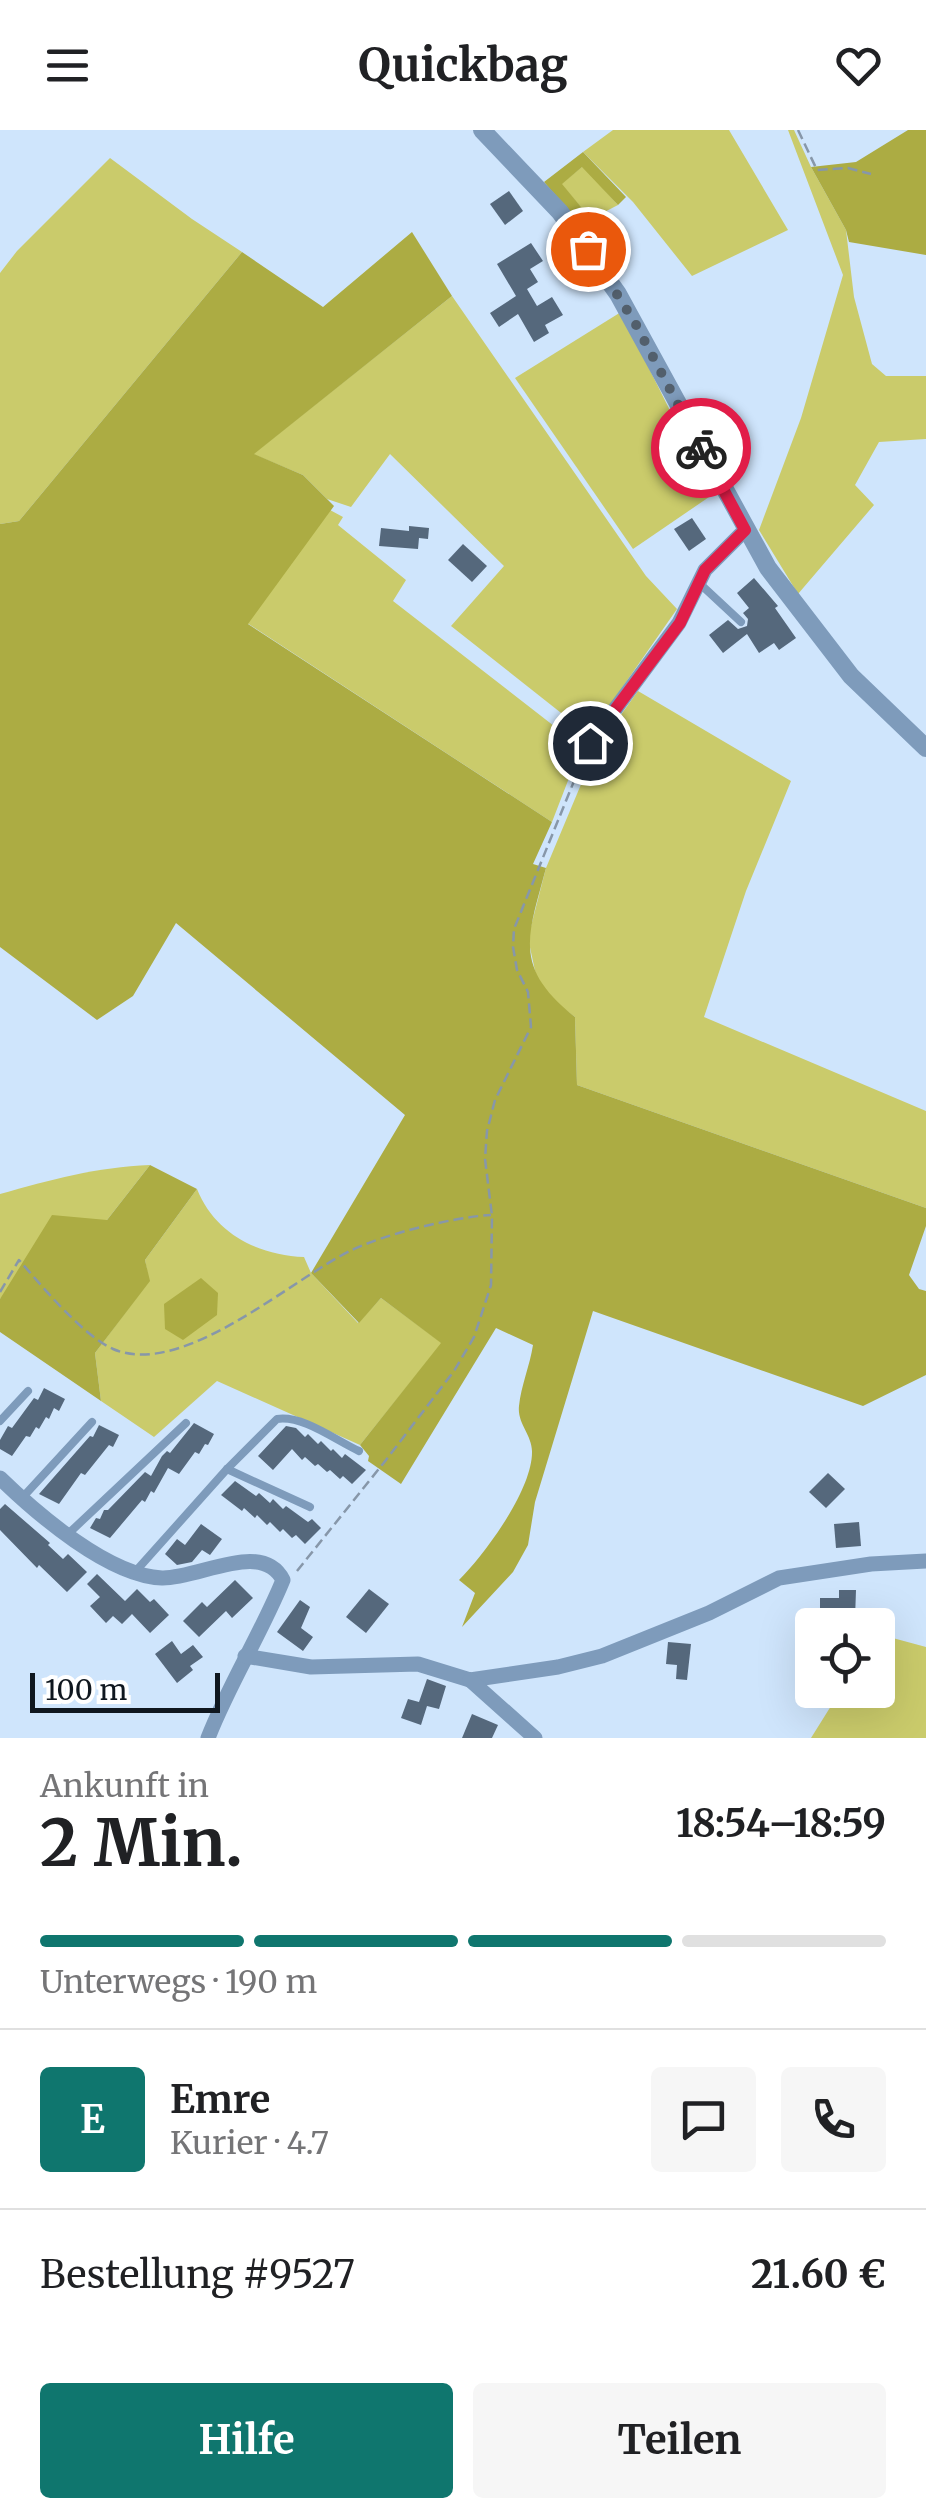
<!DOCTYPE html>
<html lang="de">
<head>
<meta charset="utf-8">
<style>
  :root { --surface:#fff; --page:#f6f6f6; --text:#202124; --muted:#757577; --line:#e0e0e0; --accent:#0f766e }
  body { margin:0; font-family:Merriweather,serif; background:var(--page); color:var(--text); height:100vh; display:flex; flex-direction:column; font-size:38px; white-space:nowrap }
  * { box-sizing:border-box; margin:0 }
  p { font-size:32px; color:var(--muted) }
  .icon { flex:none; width:55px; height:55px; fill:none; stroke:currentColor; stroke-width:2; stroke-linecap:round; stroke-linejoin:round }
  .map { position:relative; height:1608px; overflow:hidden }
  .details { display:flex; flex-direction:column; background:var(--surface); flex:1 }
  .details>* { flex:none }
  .fabs { position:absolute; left:795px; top:1478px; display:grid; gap:20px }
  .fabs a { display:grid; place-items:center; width:100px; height:100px; border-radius:10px; background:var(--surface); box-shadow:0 10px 40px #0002; font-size:50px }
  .scale { position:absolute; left:30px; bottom:25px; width:190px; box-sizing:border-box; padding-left:10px; border:5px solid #0f171f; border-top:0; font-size:28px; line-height:35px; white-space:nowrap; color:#0f171f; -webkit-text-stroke:8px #fff; paint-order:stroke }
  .pin { position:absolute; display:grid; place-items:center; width:85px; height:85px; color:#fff; margin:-42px; border:5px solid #fff; border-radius:50%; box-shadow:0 2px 10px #0007 }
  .courier { position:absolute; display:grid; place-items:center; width:100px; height:100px; margin:-50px; border:8px solid #e11d48; border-radius:50%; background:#fff; color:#222; box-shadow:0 2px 12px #0007 }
  .summary em { font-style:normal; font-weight:700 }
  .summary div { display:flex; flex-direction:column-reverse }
  .summary { display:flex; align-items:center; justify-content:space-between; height:170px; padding:0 40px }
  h1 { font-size:65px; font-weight:700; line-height:75px }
  .bar { display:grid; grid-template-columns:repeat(4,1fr); gap:15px 10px; align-content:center; height:120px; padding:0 40px }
  .bar i { height:12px; border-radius:8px; background:var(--line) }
  .bar .active { background:var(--accent) }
  .bar p { grid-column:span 4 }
  .line { display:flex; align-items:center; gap:25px; padding:0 40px; border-top:2px solid var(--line) }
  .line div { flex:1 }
  .round { display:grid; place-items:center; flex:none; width:105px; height:105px; border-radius:10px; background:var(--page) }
  .button { display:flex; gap:20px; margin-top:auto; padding:20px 40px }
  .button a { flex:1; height:115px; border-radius:10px; background:var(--accent); color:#fff; font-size:40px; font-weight:700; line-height:115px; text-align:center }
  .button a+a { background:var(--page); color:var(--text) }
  header { display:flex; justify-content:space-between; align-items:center; height:130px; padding:0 40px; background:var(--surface); font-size:45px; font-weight:700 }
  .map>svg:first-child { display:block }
  .green { fill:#cacb6b }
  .forest { fill:#acac43 }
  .building { fill:#55687c }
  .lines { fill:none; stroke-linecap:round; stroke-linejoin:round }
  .path { stroke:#8797a9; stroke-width:2.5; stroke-dasharray:10 5; stroke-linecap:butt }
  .service { stroke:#7e9bbb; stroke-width:8 }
  .minor { stroke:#7e9bbb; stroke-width:15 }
  .tertiary { stroke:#7e9bbb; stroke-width:18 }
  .done { stroke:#525f6c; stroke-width:10; stroke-dasharray:0 18 }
  .route { stroke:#e11d48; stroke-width:12 }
</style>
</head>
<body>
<header><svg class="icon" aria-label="menu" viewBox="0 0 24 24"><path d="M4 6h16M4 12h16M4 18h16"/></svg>Quickbag<svg class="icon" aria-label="heart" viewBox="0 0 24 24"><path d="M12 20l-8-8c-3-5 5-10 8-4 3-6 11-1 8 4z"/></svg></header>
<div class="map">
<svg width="926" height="1608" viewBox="0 0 926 1608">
  <rect width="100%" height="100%" fill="#cfe5fc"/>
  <!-- green -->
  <g class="green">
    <polygon points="613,0 729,0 788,100 692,146 633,72 583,22"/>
    <polygon points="788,0 794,0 811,37 846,100 854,167 872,234 886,246 926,246 926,309 879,312 855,355 874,375 798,464 759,400 801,288 843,145"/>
    <polygon points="110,28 192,89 242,122 19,391 0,394 0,143 17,121"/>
    <polygon points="583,36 618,75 591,89 561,54"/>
    <polygon points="452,166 646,446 677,479 589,605 451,496 504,436 390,324 351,377 327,369 303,345 253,324"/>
    <polygon points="621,182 712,365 633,419 515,248"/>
    <polygon points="330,380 343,387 338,395 406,450 393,471 581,617 552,692 247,493"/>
    <polygon points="638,561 791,651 746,761 704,887 926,981 926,1078 577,955 575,887 556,873 537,850 528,808 546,738 595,621"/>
    <path d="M150,1035L107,1090L0,1169V1064C50,1050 97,1037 150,1035Z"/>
    <path d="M197,1059C215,1104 258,1125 304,1127L311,1143L358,1193L381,1168L442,1213L360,1315L217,1251L154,1307L101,1271L95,1223L149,1151L145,1130Z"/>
    <polygon points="878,1504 926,1517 926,1608 811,1608 841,1560 878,1560"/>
  </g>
  <!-- forest -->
  <g class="forest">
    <polygon points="908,0 926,0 926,125 849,112 846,100 811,37 856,32"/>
    <polygon points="583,22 626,67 618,75 582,37 562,54 591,89 584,98 544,52"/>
    <path d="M412,102L452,166L254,324L303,345L334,376L248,494L552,692L533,734L546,738C528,806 512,837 575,887L577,955L926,1078V1096L909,1145L919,1159L926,1161V1245L863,1276L593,1181L535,1372L528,1415L513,1442L462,1497L475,1463L459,1450C485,1424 533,1359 532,1321C532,1305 517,1293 519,1276C521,1256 530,1235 533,1215L496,1198L401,1354L368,1331L369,1326L360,1315L441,1213L381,1168L359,1193L311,1143L405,985L176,793L133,866L97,890L0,817V394L19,391L242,122L323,177Z"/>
    <polygon points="150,1035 197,1059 145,1130 150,1151 95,1223 101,1271 0,1202 0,1169 52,1085 107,1090"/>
    <polygon points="201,1148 218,1163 217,1185 183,1210 165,1199 164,1174"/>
  </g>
  <!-- building -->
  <g class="building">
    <polygon points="509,61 523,81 505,95 490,74"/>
    <polygon points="531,113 543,131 530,139 538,152 527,159 537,176 552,167 563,185 545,195 549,203 534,212 518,184 499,197 490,183 516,166 497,134"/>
    <polygon points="692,388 706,409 689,421 674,399"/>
    <polygon points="409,396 429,398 428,409 419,408 418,419 379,416 381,398 409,401"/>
    <polygon points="463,414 487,436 472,452 448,430"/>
    <polygon points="754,448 778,476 775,478 796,508 779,520 774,513 759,523 747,504 723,523 709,505 728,490 738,499 747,496 748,489 743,483 749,478 737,463"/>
    <polygon points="44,1258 65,1269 59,1281 54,1278 49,1289 46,1287 39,1299 36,1297 30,1307 26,1306 12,1326 0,1319 0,1310 8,1296 12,1298 34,1268 38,1270"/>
    <polygon points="194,1293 214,1304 208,1315 205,1314 199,1324 195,1322 179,1344 168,1338 154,1363 151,1361 145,1372 142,1370 110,1408 90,1398 96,1388 100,1389 104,1380 108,1380 145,1342 151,1346 162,1326 167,1321 170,1323"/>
    <polygon points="99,1295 119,1305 113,1317 109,1315 85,1345 81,1343 59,1374 39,1364 90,1306 93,1307"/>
    <polygon points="286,1296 296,1298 305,1307 308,1304 318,1314 321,1311 331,1321 333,1319 342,1328 345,1324 366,1340 352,1354 343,1346 340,1349 330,1340 327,1342 318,1334 315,1336 305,1327 302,1330 292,1319 273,1340 258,1326"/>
    <polygon points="828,1343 845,1359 826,1378 809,1362"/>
    <polygon points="235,1351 256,1366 259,1363 270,1373 273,1369 283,1379 286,1376 308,1392 312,1389 321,1398 305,1414 296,1405 292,1408 283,1399 280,1402 270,1392 267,1395 257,1385 255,1388 244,1378 242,1381 221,1365"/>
    <polygon points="5,1374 50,1413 48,1415 63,1429 68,1424 87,1442 67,1462 39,1435 37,1438 0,1400 0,1379"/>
    <polygon points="859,1392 861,1416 836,1418 834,1394"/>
    <polygon points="201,1394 222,1409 210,1425 202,1420 192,1432 177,1435 165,1424 177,1409 185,1415"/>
    <polygon points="97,1444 125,1471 137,1459 150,1472 154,1469 169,1485 150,1503 132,1484 122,1494 113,1486 106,1493 90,1476 100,1467 87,1454"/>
    <polygon points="235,1450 253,1468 232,1488 226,1481 199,1507 183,1491 202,1472 207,1477"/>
    <polygon points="369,1459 389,1474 366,1503 346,1487"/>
    <polygon points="839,1460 856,1460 855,1489 820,1488 820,1468 839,1468"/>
    <polygon points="300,1470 310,1477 301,1498 313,1507 303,1521 277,1502"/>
    <polygon points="172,1511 181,1524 193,1515 203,1527 190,1536 193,1540 177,1553 155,1524"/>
    <polygon points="668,1512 691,1514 687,1550 676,1549 677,1535 666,1534"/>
    <polygon points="427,1549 446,1556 439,1579 427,1576 421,1595 401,1588 408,1569 419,1572"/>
    <polygon points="472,1584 498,1595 492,1608 462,1608"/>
  </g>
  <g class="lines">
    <!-- path -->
    <g class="path">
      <polyline points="798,0 817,40 848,38 871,44"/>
      <path d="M0,1162L19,1130C41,1155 82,1205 113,1219C183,1249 291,1149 352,1120C385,1104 454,1087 491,1085"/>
      <polyline points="297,1441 386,1330 454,1241 474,1207 491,1155 492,1086 485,1029 487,1001 495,970 531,897 528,862 517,840 513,817 514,799 585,624"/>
    </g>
    <!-- service -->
    <g class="service">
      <polyline points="698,452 741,492"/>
      <polyline points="0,1291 28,1261"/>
      <polyline points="227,1339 310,1377"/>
      <polyline points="22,1368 92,1292"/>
      <polyline points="68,1404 186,1293"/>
      <path d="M135,1442L227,1339L277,1289C303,1285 335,1310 359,1321"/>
    </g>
    <!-- minor -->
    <g class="minor">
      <polyline points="590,613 679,493 705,440 745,400"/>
      <path d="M0,1348C37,1384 109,1446 162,1448C199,1449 262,1409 283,1450C261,1504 229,1554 208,1608"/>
      <polyline points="245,1526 311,1537 418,1534 470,1550 558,1537 602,1526 709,1483 779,1448 871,1434 926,1431"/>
      <polyline points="470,1550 535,1608"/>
    </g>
    <!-- tertiary -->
    <polyline class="tertiary" points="482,0 560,82 618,164 768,438 851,546 926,618"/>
  </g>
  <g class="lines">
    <!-- done -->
    <polyline class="done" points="588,119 634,191 701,318"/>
    <!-- route -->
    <polyline class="route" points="590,613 680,493 705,440 745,400 701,318"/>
  </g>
</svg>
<div class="fabs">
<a><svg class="icon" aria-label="locate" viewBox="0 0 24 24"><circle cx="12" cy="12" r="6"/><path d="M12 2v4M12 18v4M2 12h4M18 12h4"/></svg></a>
</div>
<div class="scale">100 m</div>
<div class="pin" style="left:588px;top:119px;background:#ea580c"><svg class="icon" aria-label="bag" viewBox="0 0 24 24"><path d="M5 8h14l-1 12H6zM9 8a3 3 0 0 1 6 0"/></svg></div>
<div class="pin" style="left:590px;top:613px;background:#1f2937"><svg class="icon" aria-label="home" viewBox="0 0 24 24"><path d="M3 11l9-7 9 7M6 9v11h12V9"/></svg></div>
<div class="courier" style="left:701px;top:318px"><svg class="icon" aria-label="bike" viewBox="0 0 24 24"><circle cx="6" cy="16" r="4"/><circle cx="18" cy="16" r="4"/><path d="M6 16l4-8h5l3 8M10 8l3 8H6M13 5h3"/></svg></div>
</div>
<section class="details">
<div class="summary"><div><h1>2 Min.</h1><p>Ankunft in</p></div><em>18:54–18:59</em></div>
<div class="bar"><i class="active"></i><i class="active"></i><i class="active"></i><i></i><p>Unterwegs · 190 m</p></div>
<div class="line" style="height:180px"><b class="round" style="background:var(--accent);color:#fff">E</b><div><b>Emre</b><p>Kurier · 4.7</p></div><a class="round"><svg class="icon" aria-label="chat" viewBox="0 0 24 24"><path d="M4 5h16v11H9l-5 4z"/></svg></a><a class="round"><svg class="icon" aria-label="phone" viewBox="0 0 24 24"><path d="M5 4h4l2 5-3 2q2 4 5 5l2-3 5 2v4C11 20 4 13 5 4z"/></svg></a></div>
<div class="line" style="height:130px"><div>Bestellung #9527</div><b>21.60 €</b></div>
<div class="button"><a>Hilfe</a><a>Teilen</a></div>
</section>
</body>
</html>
